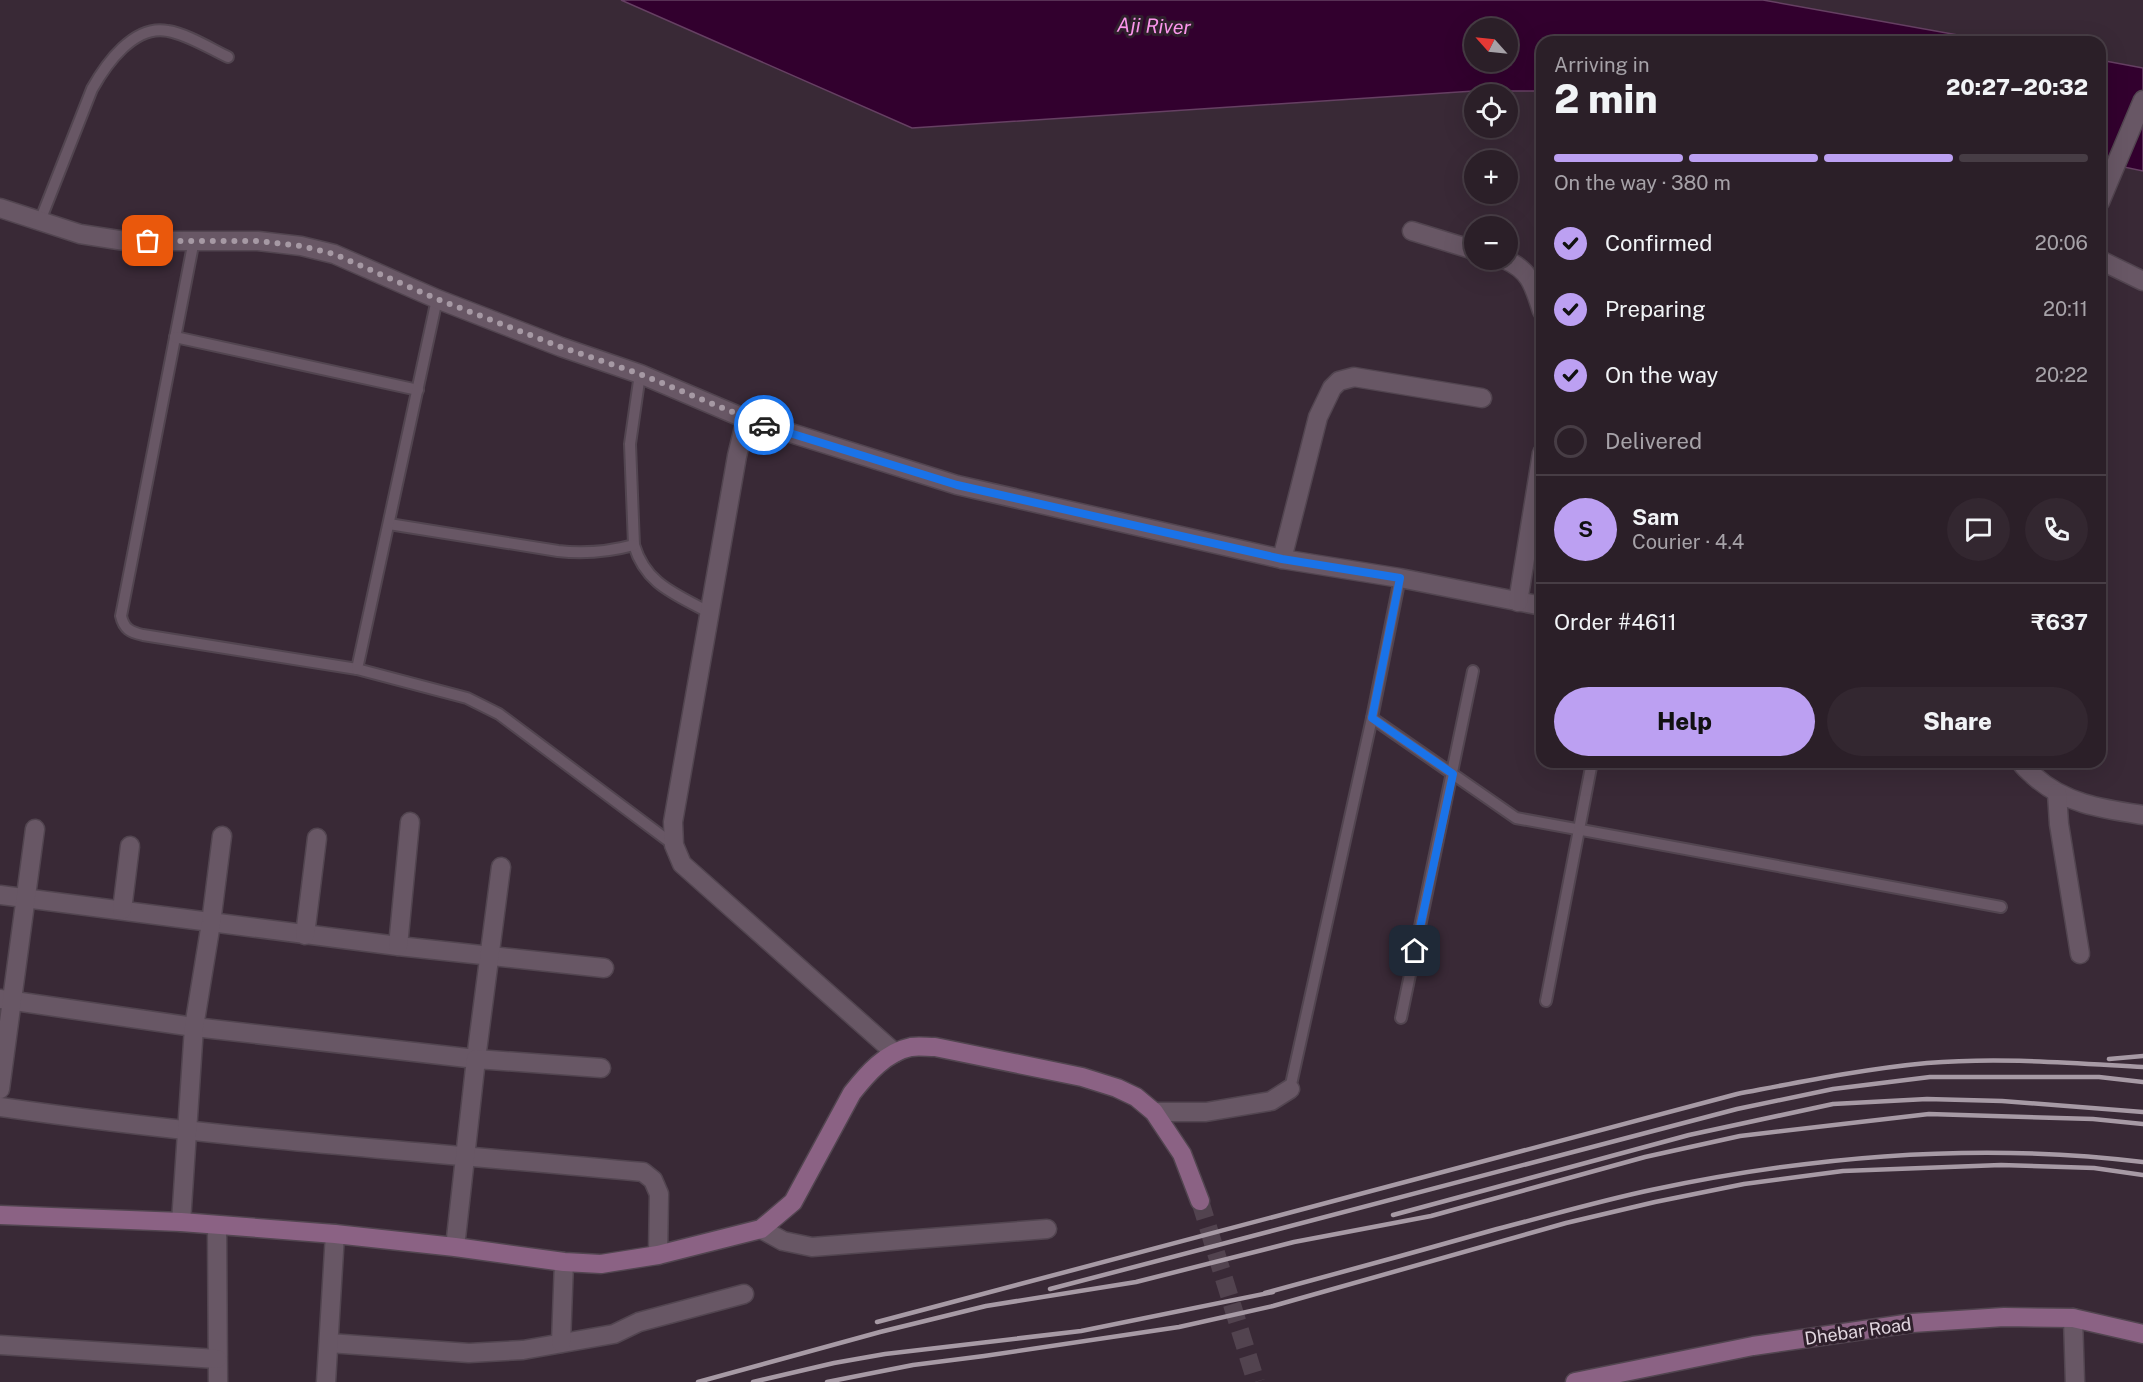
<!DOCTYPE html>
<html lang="en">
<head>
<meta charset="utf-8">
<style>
  :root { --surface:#2b1f28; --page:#332730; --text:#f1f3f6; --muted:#a6a2a8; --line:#473d45; --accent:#bca0f2 }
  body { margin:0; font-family:"Public Sans",sans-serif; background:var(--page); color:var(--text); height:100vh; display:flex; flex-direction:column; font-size:22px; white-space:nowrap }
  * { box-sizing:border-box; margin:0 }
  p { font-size:20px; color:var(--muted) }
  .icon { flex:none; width:33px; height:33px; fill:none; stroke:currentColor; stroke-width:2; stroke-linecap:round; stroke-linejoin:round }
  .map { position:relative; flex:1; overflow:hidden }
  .side { position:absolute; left:1536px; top:36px; width:570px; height:732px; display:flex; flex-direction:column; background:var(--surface); border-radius:18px; box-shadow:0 6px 24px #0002,0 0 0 2px var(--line) }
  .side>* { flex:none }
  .needle { width:39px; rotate:297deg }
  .buttons { position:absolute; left:1464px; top:18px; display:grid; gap:12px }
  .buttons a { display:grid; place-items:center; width:54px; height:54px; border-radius:50%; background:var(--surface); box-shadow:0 6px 24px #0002,0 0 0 2px var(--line); font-size:30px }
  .pin { position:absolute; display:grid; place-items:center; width:51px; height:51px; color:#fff; margin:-26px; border-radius:12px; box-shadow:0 3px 9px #0006 }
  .courier { position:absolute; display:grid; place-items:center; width:60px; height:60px; margin:-30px; border:4px solid #1a73e8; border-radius:50%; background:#fff; color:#222; box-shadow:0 2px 8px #0007 }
  .summary em { font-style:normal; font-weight:800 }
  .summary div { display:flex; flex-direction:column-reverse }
  .summary { display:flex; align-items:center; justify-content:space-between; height:102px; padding:0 18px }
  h1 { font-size:39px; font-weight:800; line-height:45px }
  .bar { display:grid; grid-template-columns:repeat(4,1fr); gap:9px 6px; align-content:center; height:72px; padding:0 18px }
  .bar i { height:8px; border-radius:4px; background:var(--line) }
  .bar .current { background:var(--accent) }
  .bar p { grid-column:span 4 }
  .line { display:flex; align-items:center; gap:15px; padding:0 18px; border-top:2px solid var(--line) }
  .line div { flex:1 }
  .round { display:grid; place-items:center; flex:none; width:63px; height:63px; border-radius:32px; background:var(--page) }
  ol { padding:0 18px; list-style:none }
  li { display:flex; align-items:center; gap:18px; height:66px }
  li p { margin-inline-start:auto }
  li .icon { padding:6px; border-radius:50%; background:var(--accent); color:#111; stroke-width:4 }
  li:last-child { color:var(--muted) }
  li i { width:33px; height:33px; border:3px solid var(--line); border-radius:50% }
  .cta { display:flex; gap:12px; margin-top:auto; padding:12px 18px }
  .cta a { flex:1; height:69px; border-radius:36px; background:var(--accent); color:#111; font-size:24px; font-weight:800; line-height:69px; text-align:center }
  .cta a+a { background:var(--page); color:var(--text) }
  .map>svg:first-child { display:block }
  .water { fill:#32002e; stroke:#664063; stroke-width:1.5; fill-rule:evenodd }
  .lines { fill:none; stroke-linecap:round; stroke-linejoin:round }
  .secondary-tunnel { stroke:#52434f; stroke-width:18; stroke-dasharray:18 9; stroke-linecap:butt }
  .lane-casing { stroke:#524550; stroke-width:14 }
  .street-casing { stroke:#524550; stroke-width:21 }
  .secondary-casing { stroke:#524550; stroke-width:21 }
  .lane { stroke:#685765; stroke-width:10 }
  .street { stroke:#685765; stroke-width:18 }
  .secondary { stroke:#8b6284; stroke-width:18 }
  .rail { stroke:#a79aa5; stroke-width:4.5 }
  .done { stroke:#a699a4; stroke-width:6; stroke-dasharray:0 10.8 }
  .route { stroke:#1a73e8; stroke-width:8 }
  .labels { text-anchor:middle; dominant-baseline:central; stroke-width:6; stroke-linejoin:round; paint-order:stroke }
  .street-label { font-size:18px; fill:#e1d6df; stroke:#2f202c }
  .water-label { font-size:20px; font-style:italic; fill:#fa95eb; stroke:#2f202c }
</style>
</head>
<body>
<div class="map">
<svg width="2143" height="1382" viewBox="0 0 2143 1382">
  <rect width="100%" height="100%" fill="#392936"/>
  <!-- water -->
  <g class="water">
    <path d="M621,0H1763L1997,42H1542V91H1474L912,128ZM1474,28H1508V62H1474Z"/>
    <polygon points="2100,60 2143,68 2143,171 2100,162"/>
  </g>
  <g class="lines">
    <!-- secondary-tunnel -->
    <polyline class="secondary-tunnel" points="1200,1201 1256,1382"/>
    <defs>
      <g id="lane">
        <path d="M40,221L92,89C106,64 134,24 168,31C187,34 211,49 228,57"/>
        <path d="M194,240L121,616C124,629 130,632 143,635L357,669L467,698L499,714L674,845"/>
        <polyline points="175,337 418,390"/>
        <path d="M640,374L630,444L634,545C646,585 676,594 710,613"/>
        <path d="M389,524L558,551C584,554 608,552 634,545"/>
        <polyline points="357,669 437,299"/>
        <polyline points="1372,718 1516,818 2001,907"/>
        <polyline points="1546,1001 1592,762"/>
        <polyline points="1401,1018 1473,671"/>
        <polyline points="1290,1089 1372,718 1400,578"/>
      </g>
      <g id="street">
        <polyline points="2100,202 2143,100"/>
        <polyline points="0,208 80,234 125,241 258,241 301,246 334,254 437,299 561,347 640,374 746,419 957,485 1282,559 1400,578 1542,606"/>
        <polyline points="1412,231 1474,250"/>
        <path d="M1506,260C1531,271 1534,287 1542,311"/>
        <polyline points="2100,260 2143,281"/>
        <polyline points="746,419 737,456 673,822 674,845 682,864 895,1053"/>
        <polyline points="1282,559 1318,417 1332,388 1339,381 1354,377 1482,398"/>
        <polyline points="1518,602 1542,453"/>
        <path d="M2021,762C2024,768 2029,771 2034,776C2065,804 2103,809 2143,815"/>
        <polyline points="2057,793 2059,824 2080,954"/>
        <polyline points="0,895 398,946 604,968"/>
        <polyline points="122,910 130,846"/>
        <polyline points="305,935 317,838"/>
        <polyline points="398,946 410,822"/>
        <polyline points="0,999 194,1027 476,1059 501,867"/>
        <polyline points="0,1089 35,829"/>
        <path d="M0,1107C213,1138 428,1152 643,1172L653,1180L659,1194L658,1255"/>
        <polyline points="1154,1112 1206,1112 1271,1101 1290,1089"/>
        <polyline points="181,1222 194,1027 211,923 222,836"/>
        <polyline points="217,1226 218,1382"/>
        <polyline points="761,1229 783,1241 812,1247 1047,1229"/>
        <polyline points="455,1247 476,1059 601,1068"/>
        <polyline points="2073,1318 2075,1382"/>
        <polyline points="329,1343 469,1353 523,1350 614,1334 639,1322 744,1294"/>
        <polyline points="561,1343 564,1262"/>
        <polyline points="0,1345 217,1359"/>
        <polyline points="326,1382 335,1234"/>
      </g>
      <g id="secondary">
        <path d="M0,1215L181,1222L335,1234L455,1247L564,1262L601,1264L658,1255L761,1229L793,1202L852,1093C867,1074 886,1052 911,1047C918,1046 927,1047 935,1047L1082,1077L1117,1088L1136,1097L1154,1112L1182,1154L1200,1201"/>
        <polyline points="1575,1382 1753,1346 1912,1323 2004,1317 2073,1318 2143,1334"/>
      </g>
    </defs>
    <!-- lane casing -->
    <use href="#lane" class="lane-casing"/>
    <!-- street casing -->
    <use href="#street" class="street-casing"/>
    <!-- secondary casing -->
    <use href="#secondary" class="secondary-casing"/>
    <!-- lane -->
    <use href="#lane" class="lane"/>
    <!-- street -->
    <use href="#street" class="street"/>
    <!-- secondary -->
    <use href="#secondary" class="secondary"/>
    <!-- rail -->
    <g class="rail">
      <polyline points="2109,1059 2143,1056"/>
      <polyline points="1393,1215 1689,1135 1833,1104 1927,1099 2002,1101 2143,1112"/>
      <polyline points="1050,1289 1737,1109 1833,1089 1930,1077 2099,1077 2143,1082"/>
      <path d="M1265,1293C1342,1272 1420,1251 1497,1229C1548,1216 1599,1201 1651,1190C1811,1156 1980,1142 2143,1162"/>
      <path d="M877,1322L1737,1094C1800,1082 1863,1069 1927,1063C1999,1057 2071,1063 2143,1067"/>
      <polyline points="698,1382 880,1332 986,1306 1136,1282 1294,1242 1431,1216 1645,1157 1740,1136 1929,1114 2093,1119 2143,1124"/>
      <polyline points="753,1382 834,1363 885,1354 1081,1331 1273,1292"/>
      <polyline points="827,1382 913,1365 984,1356 1179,1327 1273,1306 1566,1223 1655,1202 1744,1184 1843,1171 2001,1165 2094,1168 2143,1175"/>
    </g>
  </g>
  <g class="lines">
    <!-- done -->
    <polyline class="done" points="148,241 258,241 301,246 334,254 437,299 561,347 640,374 764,425"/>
    <!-- route -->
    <polyline class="route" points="764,425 957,485 1282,559 1400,578 1372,718 1453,774 1415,951"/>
  </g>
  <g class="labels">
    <!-- street labels -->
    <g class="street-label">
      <text transform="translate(1858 1331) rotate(-8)">Dhebar Road</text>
    </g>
    <!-- water labels -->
    <g class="water-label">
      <text transform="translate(1154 26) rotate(2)">Aji River</text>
    </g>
  </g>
</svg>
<div class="buttons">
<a><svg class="needle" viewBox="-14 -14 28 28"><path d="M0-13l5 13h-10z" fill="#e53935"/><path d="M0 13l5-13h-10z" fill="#a6a2a8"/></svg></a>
<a><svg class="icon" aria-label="locate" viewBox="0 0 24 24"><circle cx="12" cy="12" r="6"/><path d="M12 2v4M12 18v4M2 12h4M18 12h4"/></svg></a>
<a>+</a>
<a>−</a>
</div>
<div class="pin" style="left:148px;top:241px;background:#ea580c"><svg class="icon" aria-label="bag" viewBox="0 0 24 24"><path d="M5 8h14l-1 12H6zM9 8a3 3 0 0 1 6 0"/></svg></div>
<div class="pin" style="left:1415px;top:951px;background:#1f2937"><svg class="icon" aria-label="home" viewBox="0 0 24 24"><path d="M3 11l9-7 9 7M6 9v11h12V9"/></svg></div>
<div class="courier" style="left:764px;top:425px"><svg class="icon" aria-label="car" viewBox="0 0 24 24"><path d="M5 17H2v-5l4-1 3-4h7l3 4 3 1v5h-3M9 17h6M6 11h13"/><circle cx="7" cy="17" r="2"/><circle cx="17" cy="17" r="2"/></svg></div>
<section class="side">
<div class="summary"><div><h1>2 min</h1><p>Arriving in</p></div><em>20:27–20:32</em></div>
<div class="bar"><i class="current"></i><i class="current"></i><i class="current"></i><i></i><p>On the way · 380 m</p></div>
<ol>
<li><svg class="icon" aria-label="check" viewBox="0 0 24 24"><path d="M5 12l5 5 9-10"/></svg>Confirmed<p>20:06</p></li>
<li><svg class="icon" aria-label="check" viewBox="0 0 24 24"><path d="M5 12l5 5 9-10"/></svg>Preparing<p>20:11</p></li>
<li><svg class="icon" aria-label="check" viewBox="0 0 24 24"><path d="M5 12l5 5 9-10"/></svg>On the way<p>20:22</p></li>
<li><i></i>Delivered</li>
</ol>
<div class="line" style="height:108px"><b class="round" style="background:var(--accent);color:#111">S</b><div><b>Sam</b><p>Courier · 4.4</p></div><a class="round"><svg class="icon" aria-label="chat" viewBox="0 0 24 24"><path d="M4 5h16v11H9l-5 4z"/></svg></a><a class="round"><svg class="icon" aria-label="phone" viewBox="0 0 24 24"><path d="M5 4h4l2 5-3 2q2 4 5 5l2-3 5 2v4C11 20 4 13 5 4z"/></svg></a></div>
<div class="line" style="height:78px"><div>Order #4611</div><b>₹637</b></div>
<div class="cta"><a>Help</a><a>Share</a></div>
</section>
</div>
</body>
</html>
